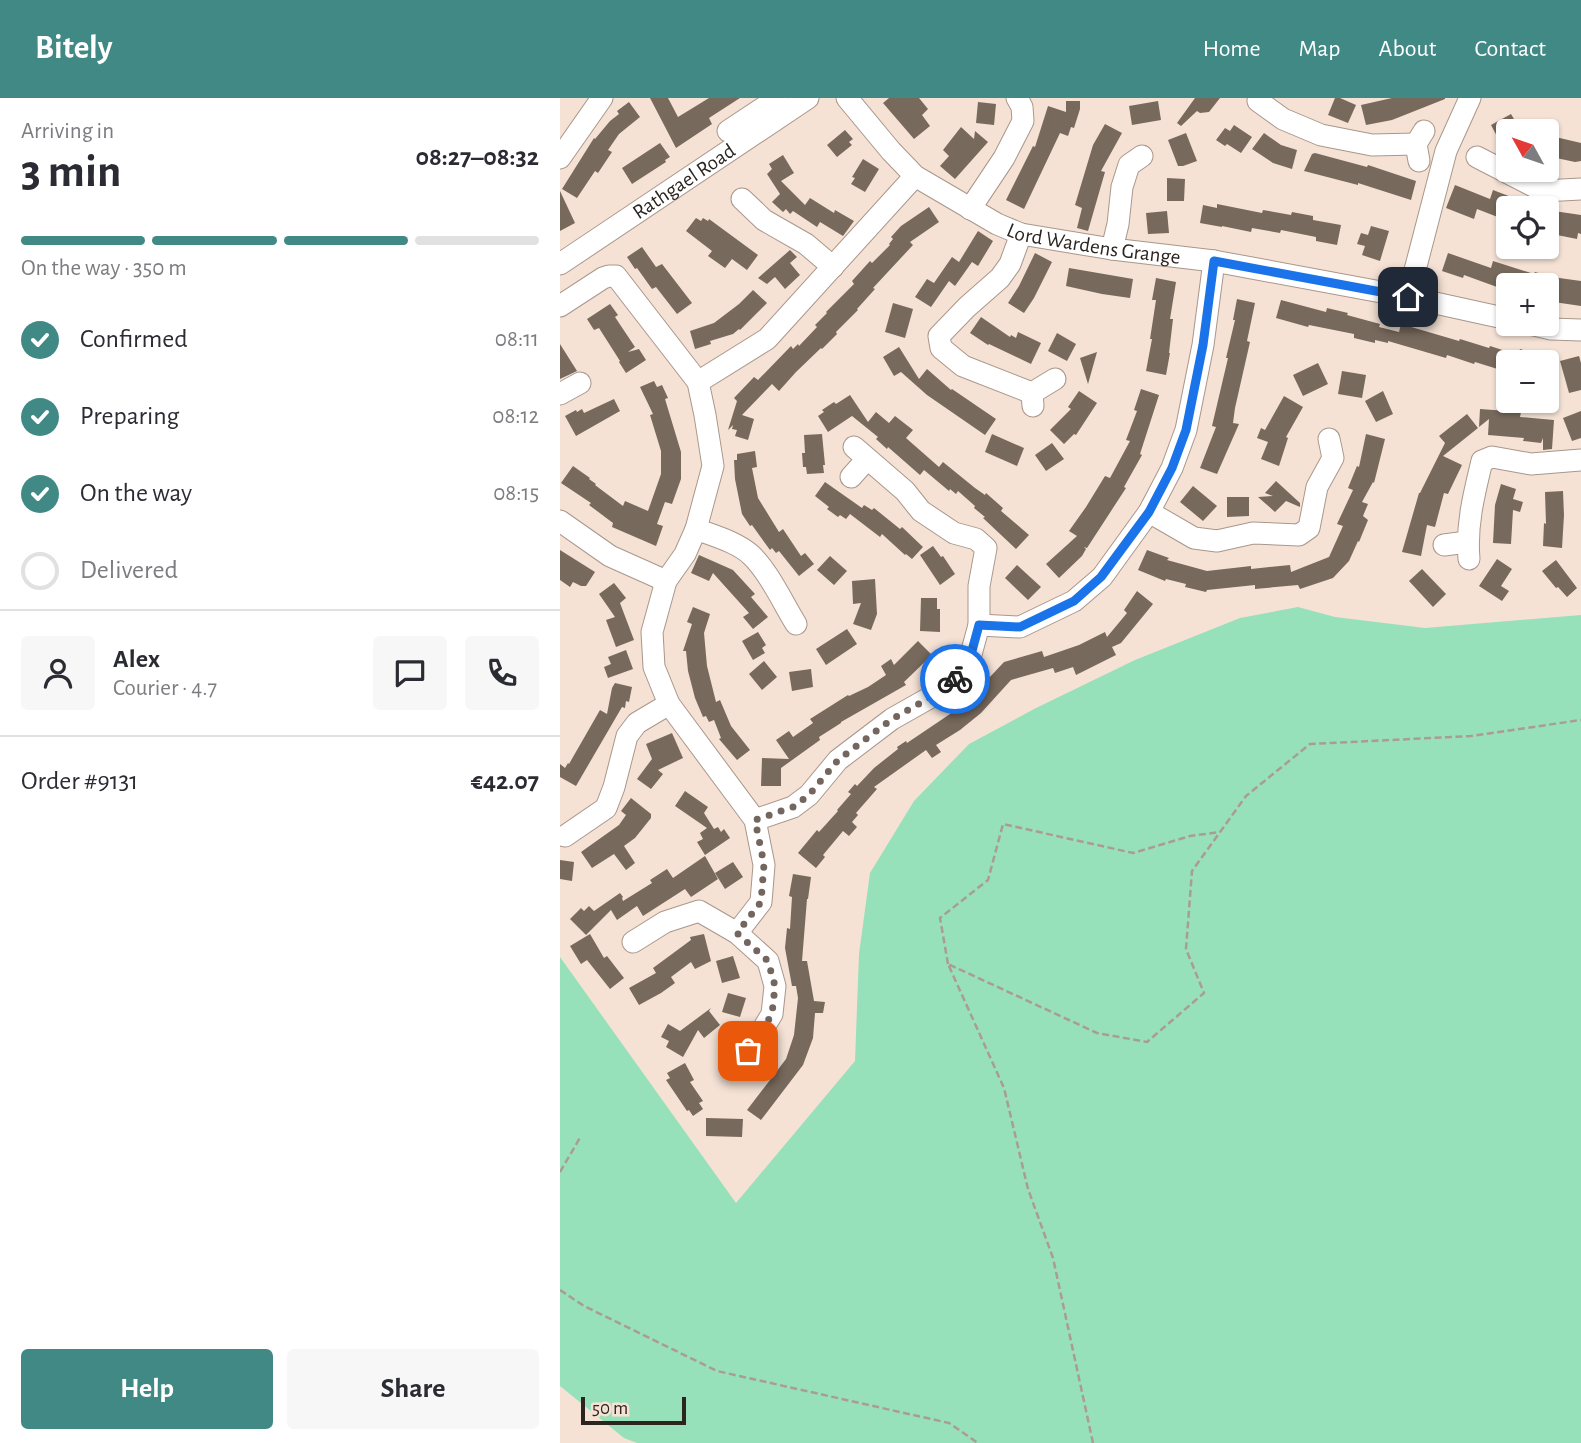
<!DOCTYPE html>
<html lang="en">
<head>
<meta charset="utf-8">
<style>
  :root { --surface:#fff; --page:#f7f7f7; --text:#2b2b33; --muted:#7c7c81; --line:#e1e1e2; --accent:#418985 }
  body { margin:0; font-family:"Alegreya Sans",sans-serif; background:var(--page); color:var(--text); height:100vh; display:flex; flex-direction:column; font-size:26px; white-space:nowrap }
  * { box-sizing:border-box; margin:0 }
  p { font-size:23px; color:var(--muted) }
  .icon { flex:none; width:38px; height:38px; fill:none; stroke:currentColor; stroke-width:2; stroke-linecap:round; stroke-linejoin:round }
  .map { position:relative; flex:1; overflow:hidden }
  .sheet { display:flex; flex-direction:column; background:var(--surface); width:560px }
  .sheet>* { flex:none }
  .needle { width:46px; rotate:310deg }
  .controls { position:absolute; left:936px; top:21px; display:grid; gap:14px }
  .controls a { display:grid; place-items:center; width:63px; height:63px; border-radius:7px; background:var(--surface); box-shadow:0 2px 5px #0004; font-size:35px }
  .scale { position:absolute; left:21px; bottom:18px; width:105px; box-sizing:border-box; padding-left:7px; border:4px solid #2b241f; border-top:0; font-size:19px; line-height:24px; white-space:nowrap; color:#2b241f; -webkit-text-stroke:5px #f5e2d5; paint-order:stroke }
  .pin { position:absolute; display:grid; place-items:center; width:60px; height:60px; color:#fff; margin:-30px; border-radius:14px; box-shadow:0 4px 10px #0006 }
  .courier { position:absolute; display:grid; place-items:center; width:70px; height:70px; margin:-35px; border:5px solid #1a73e8; border-radius:50%; background:#fff; color:#222; box-shadow:0 2px 9px #0007 }
  .headline em { font-style:normal; font-weight:700 }
  .headline div { display:flex; flex-direction:column-reverse }
  .headline { display:flex; align-items:center; justify-content:space-between; height:119px; padding:0 21px }
  h1 { font-size:46px; font-weight:700; line-height:52px }
  .bar { display:grid; grid-template-columns:repeat(4,1fr); gap:10px 7px; align-content:center; height:84px; padding:0 21px }
  .bar i { height:9px; border-radius:5px; background:var(--line) }
  .bar .on { background:var(--accent) }
  .bar p { grid-column:span 4 }
  .line { display:flex; align-items:center; gap:18px; padding:0 21px; border-top:2px solid var(--line) }
  .line div { flex:1 }
  .round { display:grid; place-items:center; flex:none; width:74px; height:74px; border-radius:7px; background:var(--page) }
  ol { padding:0 21px; list-style:none }
  li { display:flex; align-items:center; gap:21px; height:77px }
  li p { margin-inline-start:auto }
  li .icon { padding:7px; border-radius:50%; background:var(--accent); color:#fff; stroke-width:4 }
  li:last-child { color:var(--muted) }
  li i { width:38px; height:38px; border:4px solid var(--line); border-radius:50% }
  .primary-button { display:flex; gap:14px; margin-top:auto; padding:14px 21px }
  .primary-button a { flex:1; height:80px; border-radius:7px; background:var(--accent); color:#fff; font-size:28px; font-weight:700; line-height:80px; text-align:center }
  .primary-button a+a { background:var(--page); color:var(--text) }
  header { display:flex; align-items:center; gap:42px; box-sizing:border-box; height:98px; padding:0 35px; background:var(--accent); color:#fff }
  header strong { font-size:33px }
  nav { display:flex; gap:38px; margin-inline-start:auto; font-size:24px }
  main { display:flex; flex:1; min-height:0 }
  .map>svg:first-child { display:block }
  .green { fill:#97e1ba }
  .building { fill:#77695c }
  .lines { fill:none; stroke-linecap:round; stroke-linejoin:round }
  .minor-casing { stroke:#a9978b; stroke-width:23 }
  .path { stroke:#ab9c92; stroke-width:2.5; stroke-dasharray:7 3.5; stroke-linecap:butt }
  .minor { stroke:#fff; stroke-width:21 }
  .done { stroke:#72665f; stroke-width:7; stroke-dasharray:0 12.6 }
  .route { stroke:#1a73e8; stroke-width:9 }
  .labels { text-anchor:middle; dominant-baseline:central; stroke-width:7; stroke-linejoin:round; paint-order:stroke }
  .street-label { font-size:21px; fill:#2b241f; stroke:#f5e2d5 }
</style>
</head>
<body>
<header>
<strong>Bitely</strong>
<nav><a>Home</a><a>Map</a><a>About</a><a>Contact</a></nav>
</header>
<main>
<section class="sheet">
<div class="headline"><div><h1>3 min</h1><p>Arriving in</p></div><em>08:27–08:32</em></div>
<div class="bar"><i class="on"></i><i class="on"></i><i class="on"></i><i></i><p>On the way · 350 m</p></div>
<ol>
<li><svg class="icon" aria-label="check" viewBox="0 0 24 24"><path d="M5 12l5 5 9-10"/></svg>Confirmed<p>08:11</p></li>
<li><svg class="icon" aria-label="check" viewBox="0 0 24 24"><path d="M5 12l5 5 9-10"/></svg>Preparing<p>08:12</p></li>
<li><svg class="icon" aria-label="check" viewBox="0 0 24 24"><path d="M5 12l5 5 9-10"/></svg>On the way<p>08:15</p></li>
<li><i></i>Delivered</li>
</ol>
<div class="line" style="height:126px"><a class="round"><svg class="icon" aria-label="person" viewBox="0 0 24 24"><circle cx="12" cy="8" r="4"/><path d="M4 21q1-7 8-7t8 7"/></svg></a><div><b>Alex</b><p>Courier · 4.7</p></div><a class="round"><svg class="icon" aria-label="chat" viewBox="0 0 24 24"><path d="M4 5h16v11H9l-5 4z"/></svg></a><a class="round"><svg class="icon" aria-label="phone" viewBox="0 0 24 24"><path d="M5 4h4l2 5-3 2q2 4 5 5l2-3 5 2v4C11 20 4 13 5 4z"/></svg></a></div>
<div class="line" style="height:91px"><div>Order #9131</div><b>€42.07</b></div>
<div class="primary-button"><a>Help</a><a>Share</a></div>
</section>
<div class="map">
<svg width="1021" height="1345" viewBox="0 0 1021 1345">
  <rect width="100%" height="100%" fill="#f5e2d5"/>
  <!-- green -->
  <polygon class="green" points="738,509 775,519 865,530 1021,517 1021,1345 77,1345 64,1340 0,1288 0,859 176,1105 295,963 299,856 310,775 354,703 409,646 476,610 575,562 680,520"/>
  <!-- building -->
  <g class="building">
    <polygon points="90,0 108,0 118,19 149,0 180,0 149,20 152,26 116,50"/>
    <polygon points="329,0 359,0 368,11 362,17 370,28 354,41 323,5"/>
    <polygon points="635,0 660,0 649,14 640,15 637,13 621,28 617,25"/>
    <polygon points="775,0 780,0 796,7 788,25 768,17"/>
    <polygon points="832,0 885,0 885,1 832,22 806,27 801,7"/>
    <polygon points="506,3 520,3 520,11 514,30 511,29 508,38 500,35 464,111 446,102 473,48 475,49 488,8 506,14"/>
    <polygon points="598,3 601,22 572,27 569,8"/>
    <polygon points="69,4 80,19 59,36 48,52 52,54 38,75 35,73 17,100 2,91 34,40 35,41 50,23 59,16 57,13"/>
    <polygon points="418,4 436,6 434,27 416,25"/>
    <polygon points="951,16 961,33 948,33 948,59 931,27"/>
    <polygon points="545,26 562,35 541,73 545,74 528,133 517,130 522,110 515,107 533,47"/>
    <polygon points="674,27 692,39 681,55 667,46 665,48 656,42 665,30 670,33"/>
    <polygon points="401,29 414,41 415,33 428,44 395,81 380,68 389,58 383,52"/>
    <polygon points="285,32 293,41 289,44 292,47 277,59 267,47"/>
    <polygon points="626,35 637,63 623,68 618,68 608,42"/>
    <polygon points="704,35 721,47 737,52 732,71 713,65 692,51"/>
    <polygon points="987,37 1021,45 1021,63 1015,64 987,58"/>
    <polygon points="100,45 110,59 105,62 106,64 72,86 62,70"/>
    <polygon points="755,55 807,69 808,67 856,83 851,102 798,85 798,87 744,73 752,56"/>
    <polygon points="223,57 234,75 221,83 245,107 250,100 274,115 275,112 294,123 283,138 260,124 257,129 233,113 230,116 226,111 223,114 212,104 220,96 207,76 212,71 209,66"/>
    <polygon points="303,61 319,71 305,94 291,86 295,80 292,79"/>
    <polygon points="607,80 625,81 624,103 607,103"/>
    <polygon points="895,87 930,101 933,92 980,110 948,110 948,123 917,111 914,121 886,110"/>
    <polygon points="0,93 15,125 0,133"/>
    <polygon points="657,106 702,115 703,112 731,117 732,114 753,118 753,122 781,127 777,147 756,143 756,139 721,132 720,135 692,130 691,134 662,128 662,129 640,125 643,107 657,110"/>
    <polygon points="369,109 379,124 350,144 353,147 313,190 315,191 297,211 298,212 276,234 277,236 262,251 261,250 236,274 219,293 212,286 182,317 194,321 188,342 175,338 177,332 172,331 173,327 168,332 177,303 174,300 194,279 198,282 231,248 233,251 238,246 239,248 257,229 255,227 267,215 266,214 294,186 292,183 310,163 312,165 330,147 329,146 333,141 331,139 341,128"/>
    <polygon points="987,112 1021,117 1021,136 1018,135 1017,141 987,135"/>
    <polygon points="607,113 609,135 588,136 586,115"/>
    <polygon points="136,120 141,123 143,120 148,123 149,121 198,157 187,172 172,161 165,170 148,158 152,153 126,133"/>
    <polygon points="811,128 829,133 820,163 802,157 805,148 797,146 801,135 808,137"/>
    <polygon points="418,133 433,143 418,168 412,164 395,188 389,183 371,209 355,199 367,181 374,185 392,159 399,164"/>
    <polygon points="82,149 96,169 102,166 132,205 117,216 96,189 92,191 77,170 75,171 67,159"/>
    <polygon points="230,152 237,159 230,165 240,177 225,191 215,179 207,186 198,180"/>
    <polygon points="475,155 492,164 474,200 464,215 448,205 459,188"/>
    <polygon points="888,155 931,170 933,163 974,176 975,174 992,179 1021,183 1021,208 987,203 987,187 948,187 948,193 904,177 903,180 882,173"/>
    <polygon points="509,170 573,181 570,200 542,196 506,188"/>
    <polygon points="596,180 616,184 610,221 613,221 609,255 610,255 606,277 586,273 592,241 590,241 596,202 592,202"/>
    <polygon points="193,192 207,205 180,232 179,231 173,236 150,243 151,246 135,251 130,233 154,225 179,206"/>
    <polygon points="677,201 695,205 687,243 690,244 675,310 673,325 679,326 657,376 640,370 656,329 652,328 668,260 666,260 675,222 673,222"/>
    <polygon points="721,202 766,214 767,210 788,215 787,217 820,226 819,229 839,234 841,226 899,243 900,241 929,250 930,248 958,257 960,251 994,262 993,264 947,264 944,273 915,264 914,266 887,257 886,260 828,243 828,245 815,242 815,245 794,240 794,236 749,227 748,229 716,220"/>
    <polygon points="333,205 353,211 345,240 325,234"/>
    <polygon points="50,206 58,217 55,219 75,249 68,254 79,251 86,262 66,275 59,264 60,263 39,230 34,232 27,221"/>
    <polygon points="421,219 450,239 451,237 456,240 458,234 481,245 471,266 429,246 428,247 410,235"/>
    <polygon points="497,235 516,246 507,263 488,253"/>
    <polygon points="0,246 17,273 0,281"/>
    <polygon points="339,249 359,281 367,271 391,292 392,291 436,321 425,337 367,297 341,274 334,278 323,259"/>
    <polygon points="537,254 528,286 520,260"/>
    <polygon points="1019,258 1021,265 1021,292 1009,295 1000,263"/>
    <polygon points="758,265 768,286 743,298 733,277"/>
    <polygon points="782,273 806,277 802,300 778,296"/>
    <polygon points="94,283 97,289 102,287 108,300 105,301 121,354 121,381 112,406 105,404 97,426 103,428 96,448 52,429 53,425 29,407 31,405 1,385 13,368 30,380 29,381 36,386 35,387 63,408 65,403 88,413 101,376 101,353 90,317 93,316 80,289"/>
    <polygon points="581,291 599,297 580,356 582,357 564,389 566,390 527,450 524,449 526,451 522,458 499,480 486,466 517,438 509,433 526,409 545,378 550,380 570,343 566,342 577,313 574,312"/>
    <polygon points="519,293 537,305 516,337 514,336 504,346 490,332 511,311 508,309"/>
    <polygon points="823,293 833,316 816,324 805,303"/>
    <polygon points="290,297 308,324 316,314 329,325 335,318 353,332 346,340 379,369 383,364 415,390 425,397 426,395 443,410 441,413 469,437 456,451 423,420 425,419 414,410 415,408 398,393 396,396 390,391 389,393 364,372 360,377 328,349 327,351 316,341 318,339 292,318 268,334 258,318 264,314 262,312 274,304 276,306"/>
    <polygon points="724,298 743,309 726,339 728,340 719,368 701,361 708,344 697,340 701,330 705,332"/>
    <polygon points="54,301 60,313 16,338 5,318 16,312 17,314 22,311 24,315"/>
    <polygon points="920,311 961,314 960,319 994,322 992,351 983,352 983,340 981,345 963,343 964,340 928,337 929,321 919,329"/>
    <polygon points="1021,313 1021,340 1012,343 1003,320"/>
    <polygon points="907,316 918,330 883,358 902,367 888,396 884,395 875,429 867,427 861,458 842,454 859,395 860,395 885,345 879,338"/>
    <polygon points="262,336 265,367 263,367 264,375 247,376 246,369 243,369 242,355 245,355 244,337"/>
    <polygon points="432,336 464,350 457,368 425,354"/>
    <polygon points="806,336 825,341 814,385 813,384 802,404 808,406 803,418 808,422 799,444 798,443 789,463 773,480 740,491 738,487 695,491 695,487 647,492 646,494 625,489 626,486 606,481 605,483 578,472 587,452 609,460 607,462 647,473 691,468 691,471 730,467 731,474 769,459 783,428 777,426 793,392 788,390 797,368 799,369"/>
    <polygon points="492,345 504,361 486,373 475,357"/>
    <polygon points="195,353 197,369 192,370 198,400 219,434 223,431 241,458 245,455 254,466 239,478 219,453 216,455 212,450 210,452 192,427 190,428 182,416 175,381 174,362 177,362 177,356"/>
    <polygon points="716,383 740,405 740,409 726,403 715,414 698,399 713,398 705,395"/>
    <polygon points="265,384 302,410 304,407 312,412 314,410 340,431 342,429 363,449 352,461 346,456 345,457 322,436 320,439 290,416 286,421 280,417 278,419 267,411 269,409 255,398"/>
    <polygon points="941,386 956,391 953,401 963,404 960,414 953,412 951,446 933,445 935,407"/>
    <polygon points="633,388 657,408 643,423 620,404"/>
    <polygon points="1003,393 1004,417 1002,450 983,448 984,425 986,426 985,394"/>
    <polygon points="667,399 689,399 689,418 667,419"/>
    <polygon points="373,448 381,459 383,458 395,476 380,487 360,457"/>
    <polygon points="0,452 35,474 26,488 21,488 13,484 10,489 0,482"/>
    <polygon points="139,457 173,472 195,496 191,499 208,519 193,531 183,519 189,515 153,475 149,483 131,475"/>
    <polygon points="270,458 287,473 274,487 257,472"/>
    <polygon points="937,461 952,471 941,488 949,493 942,503 919,488"/>
    <polygon points="996,462 1017,490 1007,499 998,489 996,490 982,473"/>
    <polygon points="457,467 481,489 468,502 445,480"/>
    <polygon points="862,471 886,496 873,509 849,483"/>
    <polygon points="315,481 317,516 311,532 293,526 301,505 293,506 292,483"/>
    <polygon points="54,485 66,500 60,505 74,542 56,549 46,522 55,519 39,496"/>
    <polygon points="577,493 593,506 561,545 552,549 556,557 516,577 513,569 495,575 493,570 451,582 421,615 400,632 376,647 381,654 372,660 366,652 314,689 317,691 296,715 298,717 292,724 297,729 289,738 283,733 263,757 265,759 256,770 238,755 257,732 259,734 278,713 277,712 291,696 288,694 295,686 297,688 314,670 338,651 337,649 346,643 347,645 390,616 413,597 444,564 482,553 484,559 519,547 545,534 547,539 567,515 564,512"/>
    <polygon points="361,500 377,500 377,511 380,511 380,534 360,533"/>
    <polygon points="133,509 150,516 144,535 147,568 156,604 160,602 171,628 190,652 177,662 159,641 161,640 154,622 149,624 146,618 143,619 135,600 128,573 126,553 123,553 132,526 127,524"/>
    <polygon points="287,531 297,546 266,567 256,551"/>
    <polygon points="198,534 206,547 202,550 205,555 193,562 182,543"/>
    <polygon points="358,543 372,557 344,584 346,587 281,624 281,625 259,639 260,642 221,670 221,688 201,688 202,660 229,661 216,642 229,633 233,639 253,625 250,621 288,597 289,598 308,589 326,577 321,568 331,561 334,567"/>
    <polygon points="66,552 73,571 48,580 44,569 51,566 48,559"/>
    <polygon points="204,563 217,579 202,592 189,576"/>
    <polygon points="251,571 253,589 232,593 229,574"/>
    <polygon points="55,585 72,589 69,604 66,603 65,610 62,609 16,688 0,679 0,666 5,670 8,665 9,666 40,612 47,616 52,590"/>
    <polygon points="112,635 123,660 98,672 103,676 91,691 77,681 92,661 86,646"/>
    <polygon points="125,693 148,709 144,715 154,731 158,729 161,734 164,731 170,740 145,757 137,744 143,741 140,735 147,730 115,708"/>
    <polygon points="71,700 91,716 91,720 75,740 64,748 75,765 66,772 54,756 32,770 21,754 59,727 66,717 61,713"/>
    <polygon points="145,758 158,781 131,799 125,791 83,818 77,808 57,822 51,812 26,837 10,821 21,810 24,813 29,808 34,813 60,795 63,799 62,800 63,803 92,785 90,782 107,771 113,780"/>
    <polygon points="0,762 14,764 12,783 0,781"/>
    <polygon points="173,764 183,779 165,791 155,775"/>
    <polygon points="233,776 251,779 248,801 247,801 242,863 247,863 254,903 265,904 263,915 255,915 253,940 243,967 201,1022 187,1012 226,961 234,937 238,900 236,888 232,888 225,850 227,830 230,831 232,799 229,798"/>
    <polygon points="30,836 44,860 47,858 64,880 50,891 27,862 21,866 10,848"/>
    <polygon points="144,836 151,863 135,871 131,864 111,879 115,885 101,895 79,907 69,890 96,875 93,870 131,842 130,839"/>
    <polygon points="173,858 180,880 162,885 156,863"/>
    <polygon points="168,895 186,900 180,919 162,914"/>
    <polygon points="151,910 149,913 160,927 144,940 138,932 123,959 106,949 109,943 101,939 108,926 120,933"/>
    <polygon points="125,965 134,982 130,984 143,1003 139,1005 143,1011 133,1018 129,1012 127,1013 106,982 110,980 107,975"/>
    <polygon points="146,1020 183,1021 182,1039 146,1038"/>
  </g>
  <g class="lines">
    <defs>
      <g id="minor">
        <path id="s1" d="M287,0L331,53L355,78L437,126L461,136L552,151L654,163L848,199L948,221"/>
        <polyline points="698,3 723,21 761,37 812,47 856,46"/>
        <polyline points="168,33 218,0"/>
        <polyline points="917,59 983,93 1021,91"/>
        <polyline points="0,60 42,0"/>
        <polyline points="859,63 856,46 864,33"/>
        <polyline points="182,101 204,122 246,146 273,169"/>
        <polyline points="410,111 444,60 463,23 462,9 457,0"/>
        <polyline points="461,136 450,166 440,180 407,209 379,238 381,250 403,268 472,295"/>
        <polyline points="552,151 558,126 562,89 569,67 582,58"/>
        <path id="s2" d="M0,166L248,0"/>
        <polyline points="848,199 886,53 910,0"/>
        <polyline points="0,208 43,180 49,178 56,178 138,284 145,317 153,368 136,431 125,456 106,483 92,534 94,569 109,606 195,722 204,767 201,804 177,835"/>
        <polyline points="970,226 991,231 1021,232"/>
        <polyline points="138,284 207,241 355,78"/>
        <polyline points="0,296 20,285"/>
        <polyline points="473,308 472,295 495,281"/>
        <polyline points="291,379 307,361"/>
        <polyline points="589,414 634,440 657,443 693,435 739,437 749,430 757,389 773,360 769,341"/>
        <polyline points="0,423 50,458 106,483"/>
        <path d="M136,431C154,438 177,444 191,457C209,474 223,505 236,526"/>
        <polyline points="884,447 907,444"/>
        <path d="M909,461C906,427 914,396 922,363L932,359L971,366L1021,362"/>
        <polyline points="419,527 460,529 514,503 542,479 589,414 612,370 626,332 643,247 654,163"/>
        <polyline points="195,722 233,709 249,697 278,662 332,621 378,595 397,579 410,560 419,527 419,488 426,450 416,441 394,435 361,413 345,393 294,349"/>
        <polyline points="5,738 46,710 54,689 67,638 77,625 109,606"/>
        <polyline points="73,844 105,824 139,813 177,835 208,863 215,888 212,916 198,939 178,966"/>
      </g>
    </defs>
    <!-- minor casing -->
    <use href="#minor" class="minor-casing"/>
    <!-- path -->
    <g class="path">
      <polyline points="388,866 380,820 428,782 443,726 573,755 630,738 660,734"/>
      <polyline points="0,1074 21,1038"/>
      <polyline points="0,1192 24,1208 157,1273 389,1325 418,1345"/>
      <polyline points="533,1345 493,1160 468,1091 444,990 388,866 537,935 587,944 644,895 626,851 632,773 686,698 750,646 911,638 1021,622"/>
    </g>
    <!-- minor -->
    <use href="#minor" class="minor"/>
  </g>
  <g class="lines">
    <!-- done -->
    <polyline class="done" points="188,953 198,939 212,916 215,888 208,863 177,835 201,804 204,766 195,722 233,709 249,697 278,662 332,621 378,595 395,581"/>
    <!-- route -->
    <polyline class="route" points="395,581 410,560 419,527 460,529 514,503 541,479 589,414 612,370 626,332 643,247 654,163 848,199"/>
  </g>
  <g class="labels">
    <!-- street labels -->
    <g class="street-label">
      <text stroke="none"><textPath href="#s2" startOffset="149">Rathgael Road</textPath></text>
      <text stroke="none"><textPath href="#s1" startOffset="298">Lord Wardens Grange</textPath></text>
    </g>
  </g>
</svg>
<div class="controls">
<a><svg class="needle" viewBox="-14 -14 28 28"><path d="M0-13l5 13h-10z" fill="#e53935"/><path d="M0 13l5-13h-10z" fill="#7c7c81"/></svg></a>
<a><svg class="icon" aria-label="locate" viewBox="0 0 24 24"><circle cx="12" cy="12" r="6"/><path d="M12 2v4M12 18v4M2 12h4M18 12h4"/></svg></a>
<a>+</a>
<a>−</a>
</div>
<div class="scale">50 m</div>
<div class="pin" style="left:188px;top:953px;background:#ea580c"><svg class="icon" aria-label="bag" viewBox="0 0 24 24"><path d="M5 8h14l-1 12H6zM9 8a3 3 0 0 1 6 0"/></svg></div>
<div class="pin" style="left:848px;top:199px;background:#1f2937"><svg class="icon" aria-label="home" viewBox="0 0 24 24"><path d="M3 11l9-7 9 7M6 9v11h12V9"/></svg></div>
<div class="courier" style="left:395px;top:581px"><svg class="icon" aria-label="bike" viewBox="0 0 24 24"><circle cx="6" cy="16" r="4"/><circle cx="18" cy="16" r="4"/><path d="M6 16l4-8h5l3 8M10 8l3 8H6M13 5h3"/></svg></div>
</div>
</main>
</body>
</html>
